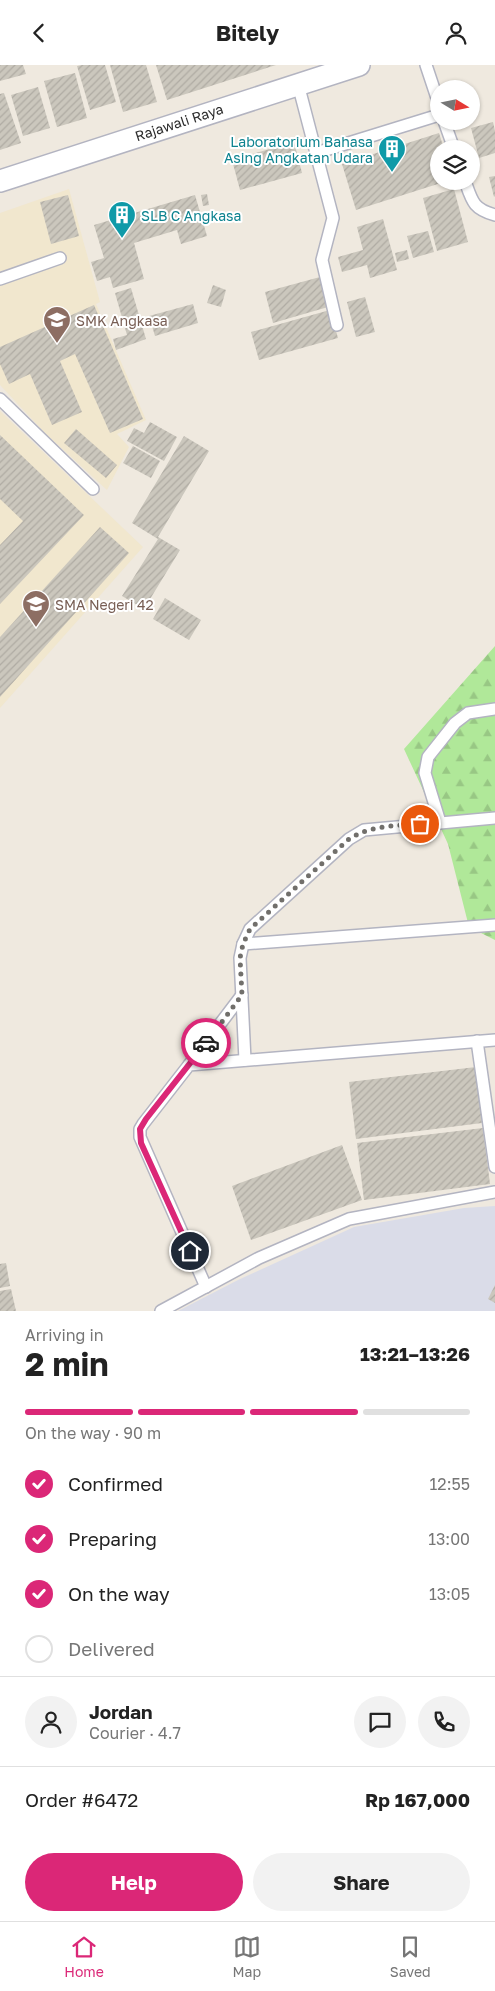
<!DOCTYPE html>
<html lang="en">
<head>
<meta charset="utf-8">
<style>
  :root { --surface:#fff; --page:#f2f2f2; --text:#222; --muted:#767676; --line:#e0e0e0; --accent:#db2777 }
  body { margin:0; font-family:"Golos Text",sans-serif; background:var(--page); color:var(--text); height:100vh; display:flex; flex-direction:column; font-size:19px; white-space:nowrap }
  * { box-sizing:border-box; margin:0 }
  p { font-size:16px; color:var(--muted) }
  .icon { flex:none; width:28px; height:28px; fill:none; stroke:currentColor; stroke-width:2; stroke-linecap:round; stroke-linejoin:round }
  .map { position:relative; height:1246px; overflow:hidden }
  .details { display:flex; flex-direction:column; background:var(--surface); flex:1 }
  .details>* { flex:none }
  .needle { width:32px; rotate:100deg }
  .fabs { position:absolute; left:430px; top:15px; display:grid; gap:10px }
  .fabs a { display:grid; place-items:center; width:50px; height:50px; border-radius:50%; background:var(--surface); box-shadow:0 1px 4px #0004; font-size:25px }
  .pin { position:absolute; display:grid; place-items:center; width:42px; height:42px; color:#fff; margin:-21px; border:2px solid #fff; border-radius:50%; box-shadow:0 1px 5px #0007 }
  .courier { position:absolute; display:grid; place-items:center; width:50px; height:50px; margin:-25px; border:4px solid #db2777; border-radius:50%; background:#fff; color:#222; box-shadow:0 1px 6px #0007 }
  .head em { font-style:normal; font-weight:700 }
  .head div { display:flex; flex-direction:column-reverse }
  .head { display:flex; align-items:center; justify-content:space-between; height:85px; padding:0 25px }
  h1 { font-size:32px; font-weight:700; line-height:38px }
  .bar { display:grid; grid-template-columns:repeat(4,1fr); gap:8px 5px; align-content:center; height:60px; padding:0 25px }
  .bar i { height:6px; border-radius:4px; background:var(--line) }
  .bar .active { background:var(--accent) }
  .bar p { grid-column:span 4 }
  .line { display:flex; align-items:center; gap:12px; padding:0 25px; border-top:1px solid var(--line) }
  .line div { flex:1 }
  .round { display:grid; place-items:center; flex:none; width:52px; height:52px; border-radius:26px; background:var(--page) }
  ol { padding:0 25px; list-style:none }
  li { display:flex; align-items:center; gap:15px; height:55px }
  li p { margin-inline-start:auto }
  li .icon { padding:5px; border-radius:50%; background:var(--accent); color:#fff; stroke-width:4 }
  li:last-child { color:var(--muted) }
  li i { width:28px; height:28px; border:2px solid var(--line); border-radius:50% }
  .action { display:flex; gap:10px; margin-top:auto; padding:10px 25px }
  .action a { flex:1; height:58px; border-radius:30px; background:var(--accent); color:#fff; font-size:20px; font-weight:700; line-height:58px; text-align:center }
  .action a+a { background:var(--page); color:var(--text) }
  header { display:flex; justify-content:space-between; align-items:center; height:65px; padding:0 25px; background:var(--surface); font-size:22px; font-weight:700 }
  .tab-bar { display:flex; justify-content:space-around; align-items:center; height:70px; border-top:1px solid var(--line); background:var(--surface); font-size:14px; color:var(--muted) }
  .tab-bar a { display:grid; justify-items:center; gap:2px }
  .tab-bar .active { color:var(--accent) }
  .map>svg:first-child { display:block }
  .education { fill:#f1e7ce }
  .airport { fill:#dadce8 }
  .forest { fill:url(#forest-firs) }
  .building { fill:url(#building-hatch) }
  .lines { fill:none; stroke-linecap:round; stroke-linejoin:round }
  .lane-casing { stroke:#b3b4c1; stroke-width:14 }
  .street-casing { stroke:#b3b4c1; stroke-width:24 }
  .lane { stroke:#fff; stroke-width:11 }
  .street { stroke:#fff; stroke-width:21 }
  .done { stroke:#716f6b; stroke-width:5; stroke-dasharray:0 9 }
  .route { stroke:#db2777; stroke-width:6 }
  .labels { text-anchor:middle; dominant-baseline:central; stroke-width:4; stroke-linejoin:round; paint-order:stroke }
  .street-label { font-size:14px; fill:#2d2d2d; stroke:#fff }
  .culture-label { font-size:14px; fill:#0d838f; stroke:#fff; text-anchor:end }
  .education-label { font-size:14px; fill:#785e54; stroke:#fff; text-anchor:start }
</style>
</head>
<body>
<header><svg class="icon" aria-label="back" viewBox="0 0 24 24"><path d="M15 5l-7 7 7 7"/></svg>Bitely<svg class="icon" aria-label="person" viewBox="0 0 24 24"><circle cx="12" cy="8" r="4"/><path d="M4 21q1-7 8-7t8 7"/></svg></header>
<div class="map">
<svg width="495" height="1246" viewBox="0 0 495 1246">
  <defs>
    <pattern id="forest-firs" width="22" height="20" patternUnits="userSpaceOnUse" patternTransform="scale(1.25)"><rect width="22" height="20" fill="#b0e899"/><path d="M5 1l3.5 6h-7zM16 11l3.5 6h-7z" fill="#98c784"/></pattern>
    <pattern id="building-hatch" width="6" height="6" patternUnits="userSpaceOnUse" patternTransform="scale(1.25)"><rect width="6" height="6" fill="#cbc7bd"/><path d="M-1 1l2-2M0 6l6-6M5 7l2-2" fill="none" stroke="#afaba3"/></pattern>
  </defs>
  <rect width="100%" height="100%" fill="#efe9df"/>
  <!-- education -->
  <g class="education">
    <polygon points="69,124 100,237 96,239 146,355 117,369 129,382 107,425 46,369 0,320 0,148"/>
    <polygon points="0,346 143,482 0,643"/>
  </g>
  <!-- airport -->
  <polygon class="airport" points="495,1141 495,1246 178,1246 238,1215 354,1162 464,1143"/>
  <!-- forest -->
  <polygon class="forest" points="495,581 495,875 469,862 448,779 404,684"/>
  <!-- building -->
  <g class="building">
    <polygon points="0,0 23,0 26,9 0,16"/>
    <polygon points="82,0 105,0 116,37 90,45 77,1"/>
    <polygon points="110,0 146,0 157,37 123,47"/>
    <polygon points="156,0 276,0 167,35"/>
    <polygon points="75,8 87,53 57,62 44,16"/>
    <polygon points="38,22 50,63 23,71 11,30"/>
    <polygon points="4,28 21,78 0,85 0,29"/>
    <polygon points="493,57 495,66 495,88 479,93 471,63"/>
    <polygon points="439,68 444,84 439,84 439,116 444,117 356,145 342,99"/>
    <polygon points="294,77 302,108 240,125 232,95"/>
    <polygon points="495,111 495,131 494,132 489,112"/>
    <polygon points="454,124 468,177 437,186 423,133"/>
    <polygon points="207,129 209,140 203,141 201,130"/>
    <polygon points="68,130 79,171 51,179 40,137"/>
    <polygon points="195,130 207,171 181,179 177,165 134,178 144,214 113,223 110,212 97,216 91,197 104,193 94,160"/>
    <polygon points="383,154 397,205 370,213 367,200 342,207 338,192 363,185 357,162"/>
    <polygon points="428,166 434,187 413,193 407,171"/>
    <polygon points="407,185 409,194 397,197 395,188"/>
    <polygon points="320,212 328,242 273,258 265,227"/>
    <polygon points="213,220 226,225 221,242 207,238"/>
    <polygon points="131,223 146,274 116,285 113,274 127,270 115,228"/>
    <polygon points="365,232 375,267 356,272 347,237"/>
    <polygon points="193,239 198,258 155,271 149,251"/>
    <polygon points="94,240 143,354 110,368 75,289 60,296 82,347 52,360 30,309 9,319 0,299 0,282"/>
    <polygon points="330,245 338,273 259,295 251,267"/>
    <polygon points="150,357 177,372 164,396 127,376 134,363 144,368"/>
    <polygon points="76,364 117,400 106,413 64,378"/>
    <polygon points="0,370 84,450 0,539 0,480 23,456 0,434"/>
    <polygon points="184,371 209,386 158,472 180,485 144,544 122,531 158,474 132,458"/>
    <polygon points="133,381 160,396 151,413 123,398"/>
    <polygon points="100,462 129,488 0,632 0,572"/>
    <polygon points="165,533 201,555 189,575 153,554"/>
    <polygon points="476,1002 482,1058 356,1074 349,1017"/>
    <polygon points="483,1063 490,1119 364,1135 357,1078"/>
    <polygon points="342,1080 362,1135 251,1175 232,1121"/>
    <polygon points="6,1198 10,1221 0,1223 0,1199"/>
    <polygon points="495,1220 495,1238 488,1234"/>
    <polygon points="11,1224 16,1246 0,1246 0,1226"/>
  </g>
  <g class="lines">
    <defs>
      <g id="lane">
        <polyline points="426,0 439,39"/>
        <polyline points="298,19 333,153 322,195 337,260"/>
        <polyline points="444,56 454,84"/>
        <polyline points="316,88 439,50"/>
        <path d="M465,116C472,136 473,144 495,150"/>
        <polyline points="0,214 60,193"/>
        <polyline points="0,334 93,424"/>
        <polyline points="440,757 425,708 428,692 455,658 468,648 495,644"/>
        <polyline points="243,879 495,860"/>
        <polyline points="477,976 495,1102"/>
        <polyline points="245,995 240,893 243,879 250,864 349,774 364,765 495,753"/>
        <polyline points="189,1000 242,930"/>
        <polyline points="206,1222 140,1072 140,1064 143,1059 189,1000 495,975"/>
        <polyline points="161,1246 259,1193 349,1154 495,1127"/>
      </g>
      <polyline id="street" points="0,116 359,0"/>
    </defs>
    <!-- lane casing -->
    <use href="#lane" class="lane-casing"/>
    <!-- street casing -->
    <use href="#street" class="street-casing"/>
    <!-- lane -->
    <use href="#lane" class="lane"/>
    <!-- street -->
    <use href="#street" class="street"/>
  </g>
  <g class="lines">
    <!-- done -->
    <path class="done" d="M206,978L242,930L240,893L243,879L250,864L349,774C371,760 395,761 420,759"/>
    <!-- route -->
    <polyline class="route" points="190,1186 141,1078 140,1064 146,1054 206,978"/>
  </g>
  <!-- icons -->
  <defs>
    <symbol id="building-pin" viewBox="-11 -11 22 30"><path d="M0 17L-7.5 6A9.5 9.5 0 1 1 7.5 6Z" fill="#0f9aa8" stroke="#fff"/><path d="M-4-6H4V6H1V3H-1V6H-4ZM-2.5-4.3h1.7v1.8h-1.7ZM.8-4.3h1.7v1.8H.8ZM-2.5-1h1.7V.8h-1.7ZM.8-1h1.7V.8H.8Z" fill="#fff"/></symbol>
    <symbol id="school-pin" viewBox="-11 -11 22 30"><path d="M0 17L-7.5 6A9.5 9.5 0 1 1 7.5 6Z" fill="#8d6e63" stroke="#fff"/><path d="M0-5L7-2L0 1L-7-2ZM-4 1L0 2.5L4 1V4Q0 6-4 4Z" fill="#fff"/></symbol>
  </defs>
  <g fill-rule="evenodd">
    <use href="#building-pin" x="376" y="68" width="32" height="43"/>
    <use href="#building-pin" x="106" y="134" width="32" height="43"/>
    <use href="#school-pin" x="41" y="239" width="32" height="43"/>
    <use href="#school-pin" x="20" y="523" width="32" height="43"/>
  </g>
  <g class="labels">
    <!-- street labels -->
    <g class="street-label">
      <text transform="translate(179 57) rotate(-18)">Rajawali Raya</text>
    </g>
    <!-- culture labels -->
    <g class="culture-label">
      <text x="373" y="76">Laboratorium Bahasa<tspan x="373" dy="16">Asing Angkatan Udara</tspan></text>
      <text x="141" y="150" text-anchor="start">SLB C Angkasa</text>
    </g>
    <!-- education labels -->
    <g class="education-label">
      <text x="76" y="255">SMK Angkasa</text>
      <text x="55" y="539">SMA Negeri 42</text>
    </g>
  </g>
</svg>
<div class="fabs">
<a><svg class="needle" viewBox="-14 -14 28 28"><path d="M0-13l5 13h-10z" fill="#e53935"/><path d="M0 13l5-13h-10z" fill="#767676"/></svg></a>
<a><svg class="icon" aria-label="layers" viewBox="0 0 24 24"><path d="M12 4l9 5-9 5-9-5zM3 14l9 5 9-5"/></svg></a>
</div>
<div class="pin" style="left:420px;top:759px;background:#ea580c"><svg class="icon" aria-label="bag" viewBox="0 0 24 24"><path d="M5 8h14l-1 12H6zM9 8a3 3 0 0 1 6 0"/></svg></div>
<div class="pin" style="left:190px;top:1186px;background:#1f2937"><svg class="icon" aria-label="home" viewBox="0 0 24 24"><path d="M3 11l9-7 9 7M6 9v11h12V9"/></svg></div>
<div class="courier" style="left:206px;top:978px"><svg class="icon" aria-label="car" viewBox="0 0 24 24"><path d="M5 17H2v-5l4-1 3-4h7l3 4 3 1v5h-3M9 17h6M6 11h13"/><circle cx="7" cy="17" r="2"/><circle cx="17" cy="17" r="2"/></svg></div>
</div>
<section class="details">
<div class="head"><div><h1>2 min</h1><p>Arriving in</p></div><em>13:21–13:26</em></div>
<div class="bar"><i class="active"></i><i class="active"></i><i class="active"></i><i></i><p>On the way · 90 m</p></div>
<ol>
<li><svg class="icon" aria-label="check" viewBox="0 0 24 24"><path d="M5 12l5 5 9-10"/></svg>Confirmed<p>12:55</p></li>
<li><svg class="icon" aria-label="check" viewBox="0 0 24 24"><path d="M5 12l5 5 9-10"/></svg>Preparing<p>13:00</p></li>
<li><svg class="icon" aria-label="check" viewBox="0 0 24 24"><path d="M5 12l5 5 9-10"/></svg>On the way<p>13:05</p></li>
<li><i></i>Delivered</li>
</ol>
<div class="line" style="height:90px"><a class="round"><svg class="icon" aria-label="person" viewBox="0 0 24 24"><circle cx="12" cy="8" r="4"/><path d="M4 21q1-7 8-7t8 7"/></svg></a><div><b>Jordan</b><p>Courier · 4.7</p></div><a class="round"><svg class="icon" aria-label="chat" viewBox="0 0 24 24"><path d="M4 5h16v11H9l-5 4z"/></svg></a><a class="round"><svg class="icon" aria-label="phone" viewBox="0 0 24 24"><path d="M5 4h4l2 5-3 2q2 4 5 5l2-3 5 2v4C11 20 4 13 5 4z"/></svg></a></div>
<div class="line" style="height:65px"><div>Order #6472</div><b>Rp 167,000</b></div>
<div class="action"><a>Help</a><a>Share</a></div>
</section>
<nav class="tab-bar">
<a class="active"><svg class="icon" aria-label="home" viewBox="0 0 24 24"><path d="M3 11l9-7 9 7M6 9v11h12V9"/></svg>Home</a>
<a><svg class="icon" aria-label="map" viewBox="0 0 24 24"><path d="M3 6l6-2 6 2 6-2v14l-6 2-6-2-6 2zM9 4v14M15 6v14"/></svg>Map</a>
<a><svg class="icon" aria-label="saved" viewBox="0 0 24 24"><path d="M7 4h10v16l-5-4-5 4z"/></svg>Saved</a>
</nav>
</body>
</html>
